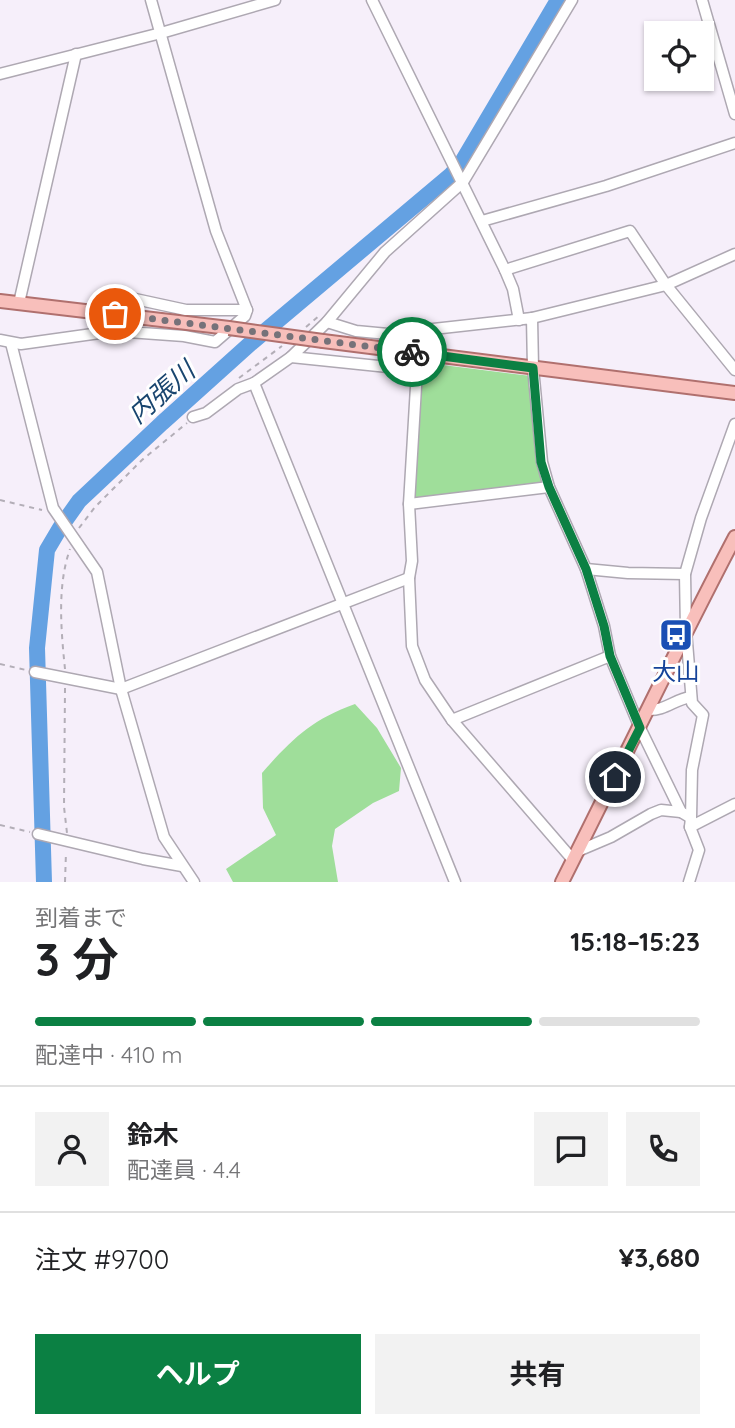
<!DOCTYPE html>
<html lang="ja">
<head>
<meta charset="utf-8">
<style>
  :root { --surface:#fff; --page:#f2f2f2; --text:#202124; --muted:#757577; --line:#e0e0e0; --accent:#0b8043 }
  body { margin:0; font-family:Quicksand,"Noto Sans JP",sans-serif; background:var(--page); color:var(--text); height:100vh; display:flex; flex-direction:column; font-size:26px; white-space:nowrap }
  * { box-sizing:border-box; margin:0 }
  p { font-size:23px; color:var(--muted) }
  .icon { flex:none; width:38px; height:38px; fill:none; stroke:currentColor; stroke-width:2; stroke-linecap:round; stroke-linejoin:round }
  .map { position:relative; height:882px; overflow:hidden }
  .drawer { display:flex; flex-direction:column; background:var(--surface); flex:1 }
  .drawer>* { flex:none }
  .buttons { position:absolute; left:644px; top:21px; display:grid; gap:14px }
  .buttons a { display:grid; place-items:center; width:70px; height:70px; border-radius:0px; background:var(--surface); box-shadow:0 2px 5px #0004; font-size:35px }
  .pin { position:absolute; display:grid; place-items:center; width:60px; height:60px; color:#fff; margin:-30px; border:4px solid #fff; border-radius:50%; box-shadow:0 2px 7px #0007 }
  .courier { position:absolute; display:grid; place-items:center; width:70px; height:70px; margin:-35px; border:5px solid #0b8043; border-radius:50%; background:#fff; color:#222; box-shadow:0 2px 9px #0007 }
  .head em { font-style:normal; font-weight:700 }
  .head div { display:flex; flex-direction:column-reverse }
  .head { display:flex; align-items:center; justify-content:space-between; height:119px; padding:0 35px }
  h1 { font-size:46px; font-weight:700; line-height:52px }
  .bar { display:grid; grid-template-columns:repeat(4,1fr); gap:10px 7px; align-content:center; height:84px; padding:0 35px }
  .bar i { height:9px; border-radius:5px; background:var(--line) }
  .bar .current { background:var(--accent) }
  .bar p { grid-column:span 4 }
  .line { display:flex; align-items:center; gap:18px; padding:0 35px; border-top:2px solid var(--line) }
  .line div { flex:1 }
  .round { display:grid; place-items:center; flex:none; width:74px; height:74px; border-radius:0px; background:var(--page) }
  .cta { display:flex; gap:14px; margin-top:auto; padding:14px 35px }
  .cta a { flex:1; height:80px; border-radius:0px; background:var(--accent); color:#fff; font-size:28px; font-weight:700; line-height:80px; text-align:center }
  .cta a+a { background:var(--page); color:var(--text) }
  .map>svg:first-child { display:block }
  .green { fill:#9fde9a }
  .lines { fill:none; stroke-linecap:round; stroke-linejoin:round }
  .river { stroke:#64a1e2; stroke-width:16 }
  .minor-casing { stroke:#aea8b2; stroke-width:13 }
  .major-casing { stroke:#b0706e; stroke-width:16 }
  .path { stroke:#b3aeb7; stroke-width:2; stroke-dasharray:5 5; stroke-linecap:butt }
  .minor { stroke:#fff; stroke-width:10 }
  .major { stroke:#f8bfbb; stroke-width:12 }
  .major-bridge-casing { stroke:#b0706e; stroke-width:16; stroke-linecap:butt }
  .major-bridge { stroke:#f8bfbb; stroke-width:12 }
  .done { stroke:#767279; stroke-width:7; stroke-dasharray:0 12.6 }
  .route { stroke:#0b8043; stroke-width:9 }
  .labels { text-anchor:middle; dominant-baseline:central; stroke-width:6; stroke-linejoin:round; paint-order:stroke }
  .transit-label { font-size:24px; fill:#164399; stroke:#fff }
  .water-label { font-size:26px; font-style:italic; fill:#19456f; stroke:#fff }
</style>
</head>
<body>
<div class="map">
<svg width="735" height="882" viewBox="0 0 735 882">
  <rect width="100%" height="100%" fill="#f6effa"/>
  <!-- green -->
  <g class="green">
    <polygon points="427,363 531,376 536,462 543,484 414,500 418,368"/>
    <path d="M355,704L377,728L401,768L399,791L373,803L335,829L332,846L338,882H233L226,869L276,835L263,808L262,773C292,739 311,720 355,704Z"/>
  </g>
  <g class="lines">
    <!-- river -->
    <polyline class="river" points="44,882 37,648 47,550 60,528 79,501 162,423 251,343 451,175 462,162 558,0"/>
    <defs>
      <g id="minor">
        <polyline points="372,0 505,270 513,289 519,320"/>
        <polyline points="702,0 735,114"/>
        <polyline points="0,74 161,33 275,0"/>
        <polyline points="482,221 606,186 735,143"/>
        <polyline points="505,270 630,231 666,285 735,370"/>
        <polyline points="19,303 76,54"/>
        <polyline points="532,318 666,285 735,254"/>
        <polyline points="327,322 356,331 388,334 532,318 533,368 542,462 549,487 586,569 604,626 610,656 640,728 681,812 691,818"/>
        <polyline points="114,331 184,336 215,342 245,316 247,310"/>
        <polyline points="0,340 21,344 114,331 118,301 126,297 186,310 247,310 216,231 151,0"/>
        <polyline points="11,343 53,508 97,572 121,689 164,837 194,882"/>
        <polyline points="291,357 327,322 385,252 463,182 572,0"/>
        <polyline points="417,370 409,504 412,561 409,578 412,646 425,680 452,720 573,860"/>
        <polyline points="254,383 455,882"/>
        <polyline points="193,417 206,413 238,389 254,383 291,357 417,370 415,331"/>
        <polyline points="409,504 549,487"/>
        <polyline points="586,569 628,573 685,574"/>
        <polyline points="35,672 121,689 409,578"/>
        <path d="M648,710C665,711 675,699 691,697"/>
        <polyline points="452,720 610,656"/>
        <polyline points="690,827 735,804"/>
        <polyline points="38,834 143,859 182,866"/>
        <polyline points="578,851 611,837 651,814 661,810 681,812"/>
        <polyline points="689,882 699,850 690,827 691,818 692,770 703,715 692,703 686,630 685,574 701,518 735,424"/>
      </g>
      <g id="major">
        <polyline points="0,301 229,328"/>
        <polyline points="323,341 735,393"/>
        <path d="M562,882C620,767 675,651 735,537"/>
      </g>
    </defs>
    <!-- minor casing -->
    <use href="#minor" class="minor-casing"/>
    <!-- major casing -->
    <use href="#major" class="major-casing"/>
    <!-- path -->
    <g class="path">
      <polyline points="306,327 320,315"/>
      <polyline points="239,378 282,346"/>
      <polyline points="0,500 42,510"/>
      <polyline points="79,528 95,507 142,460 187,423"/>
      <polyline points="0,664 26,670"/>
      <path d="M65,669C61,630 57,586 70,549"/>
      <polyline points="65,688 64,807 67,833"/>
      <polyline points="0,825 30,832"/>
      <polyline points="65,882 66,852"/>
    </g>
    <!-- minor -->
    <use href="#minor" class="minor"/>
    <!-- major -->
    <use href="#major" class="major"/>
    <defs>
      <polyline id="major-bridge" points="229,328 323,341"/>
    </defs>
    <!-- major-bridge casing -->
    <use href="#major-bridge" class="major-bridge-casing"/>
    <!-- major-bridge -->
    <use href="#major-bridge" class="major-bridge"/>
  </g>
  <g class="lines">
    <!-- done -->
    <polyline class="done" points="115,314 412,352"/>
    <!-- route -->
    <polyline class="route" points="412,352 533,368 541,462 549,487 586,569 604,626 610,656 640,728 615,777"/>
  </g>
  <!-- icons -->
  <defs>
    <symbol id="bus-square" viewBox="-11 -11 22 22"><rect x="-9" y="-9" width="18" height="18" rx="4" fill="#1a4fb4" stroke="#fff"/><path d="M-5-6H5V4H4V6H2V4H-2V6H-4V4H-5ZM-3.5-4V0h7V-4ZM-3.5 1.2v1.5H-2V1.2ZM2 1.2v1.5H3.5V1.2Z" fill="#fff"/></symbol>
  </defs>
  <g fill-rule="evenodd">
    <use href="#bus-square" x="657" y="616" width="38" height="38"/>
  </g>
  <g class="labels">
    <!-- transit labels -->
    <g class="transit-label">
      <text x="676" y="671">大山</text>
    </g>
    <!-- water labels -->
    <g class="water-label">
      <text transform="translate(161 392) rotate(-41)">内張川</text>
    </g>
  </g>
</svg>
<div class="buttons">
<a><svg class="icon" aria-label="locate" viewBox="0 0 24 24"><circle cx="12" cy="12" r="6"/><path d="M12 2v4M12 18v4M2 12h4M18 12h4"/></svg></a>
</div>
<div class="pin" style="left:115px;top:314px;background:#ea580c"><svg class="icon" aria-label="bag" viewBox="0 0 24 24"><path d="M5 8h14l-1 12H6zM9 8a3 3 0 0 1 6 0"/></svg></div>
<div class="pin" style="left:615px;top:777px;background:#1f2937"><svg class="icon" aria-label="home" viewBox="0 0 24 24"><path d="M3 11l9-7 9 7M6 9v11h12V9"/></svg></div>
<div class="courier" style="left:412px;top:352px"><svg class="icon" aria-label="bike" viewBox="0 0 24 24"><circle cx="6" cy="16" r="4"/><circle cx="18" cy="16" r="4"/><path d="M6 16l4-8h5l3 8M10 8l3 8H6M13 5h3"/></svg></div>
</div>
<section class="drawer">
<div class="head"><div><h1>3 分</h1><p>到着まで</p></div><em>15:18–15:23</em></div>
<div class="bar"><i class="current"></i><i class="current"></i><i class="current"></i><i></i><p>配達中 · 410 m</p></div>
<div class="line" style="height:126px"><a class="round"><svg class="icon" aria-label="person" viewBox="0 0 24 24"><circle cx="12" cy="8" r="4"/><path d="M4 21q1-7 8-7t8 7"/></svg></a><div><b>鈴木</b><p>配達員 · 4.4</p></div><a class="round"><svg class="icon" aria-label="chat" viewBox="0 0 24 24"><path d="M4 5h16v11H9l-5 4z"/></svg></a><a class="round"><svg class="icon" aria-label="phone" viewBox="0 0 24 24"><path d="M5 4h4l2 5-3 2q2 4 5 5l2-3 5 2v4C11 20 4 13 5 4z"/></svg></a></div>
<div class="line" style="height:91px"><div>注文 #9700</div><b>¥3,680</b></div>
<div class="cta"><a>ヘルプ</a><a>共有</a></div>
</section>
</body>
</html>
